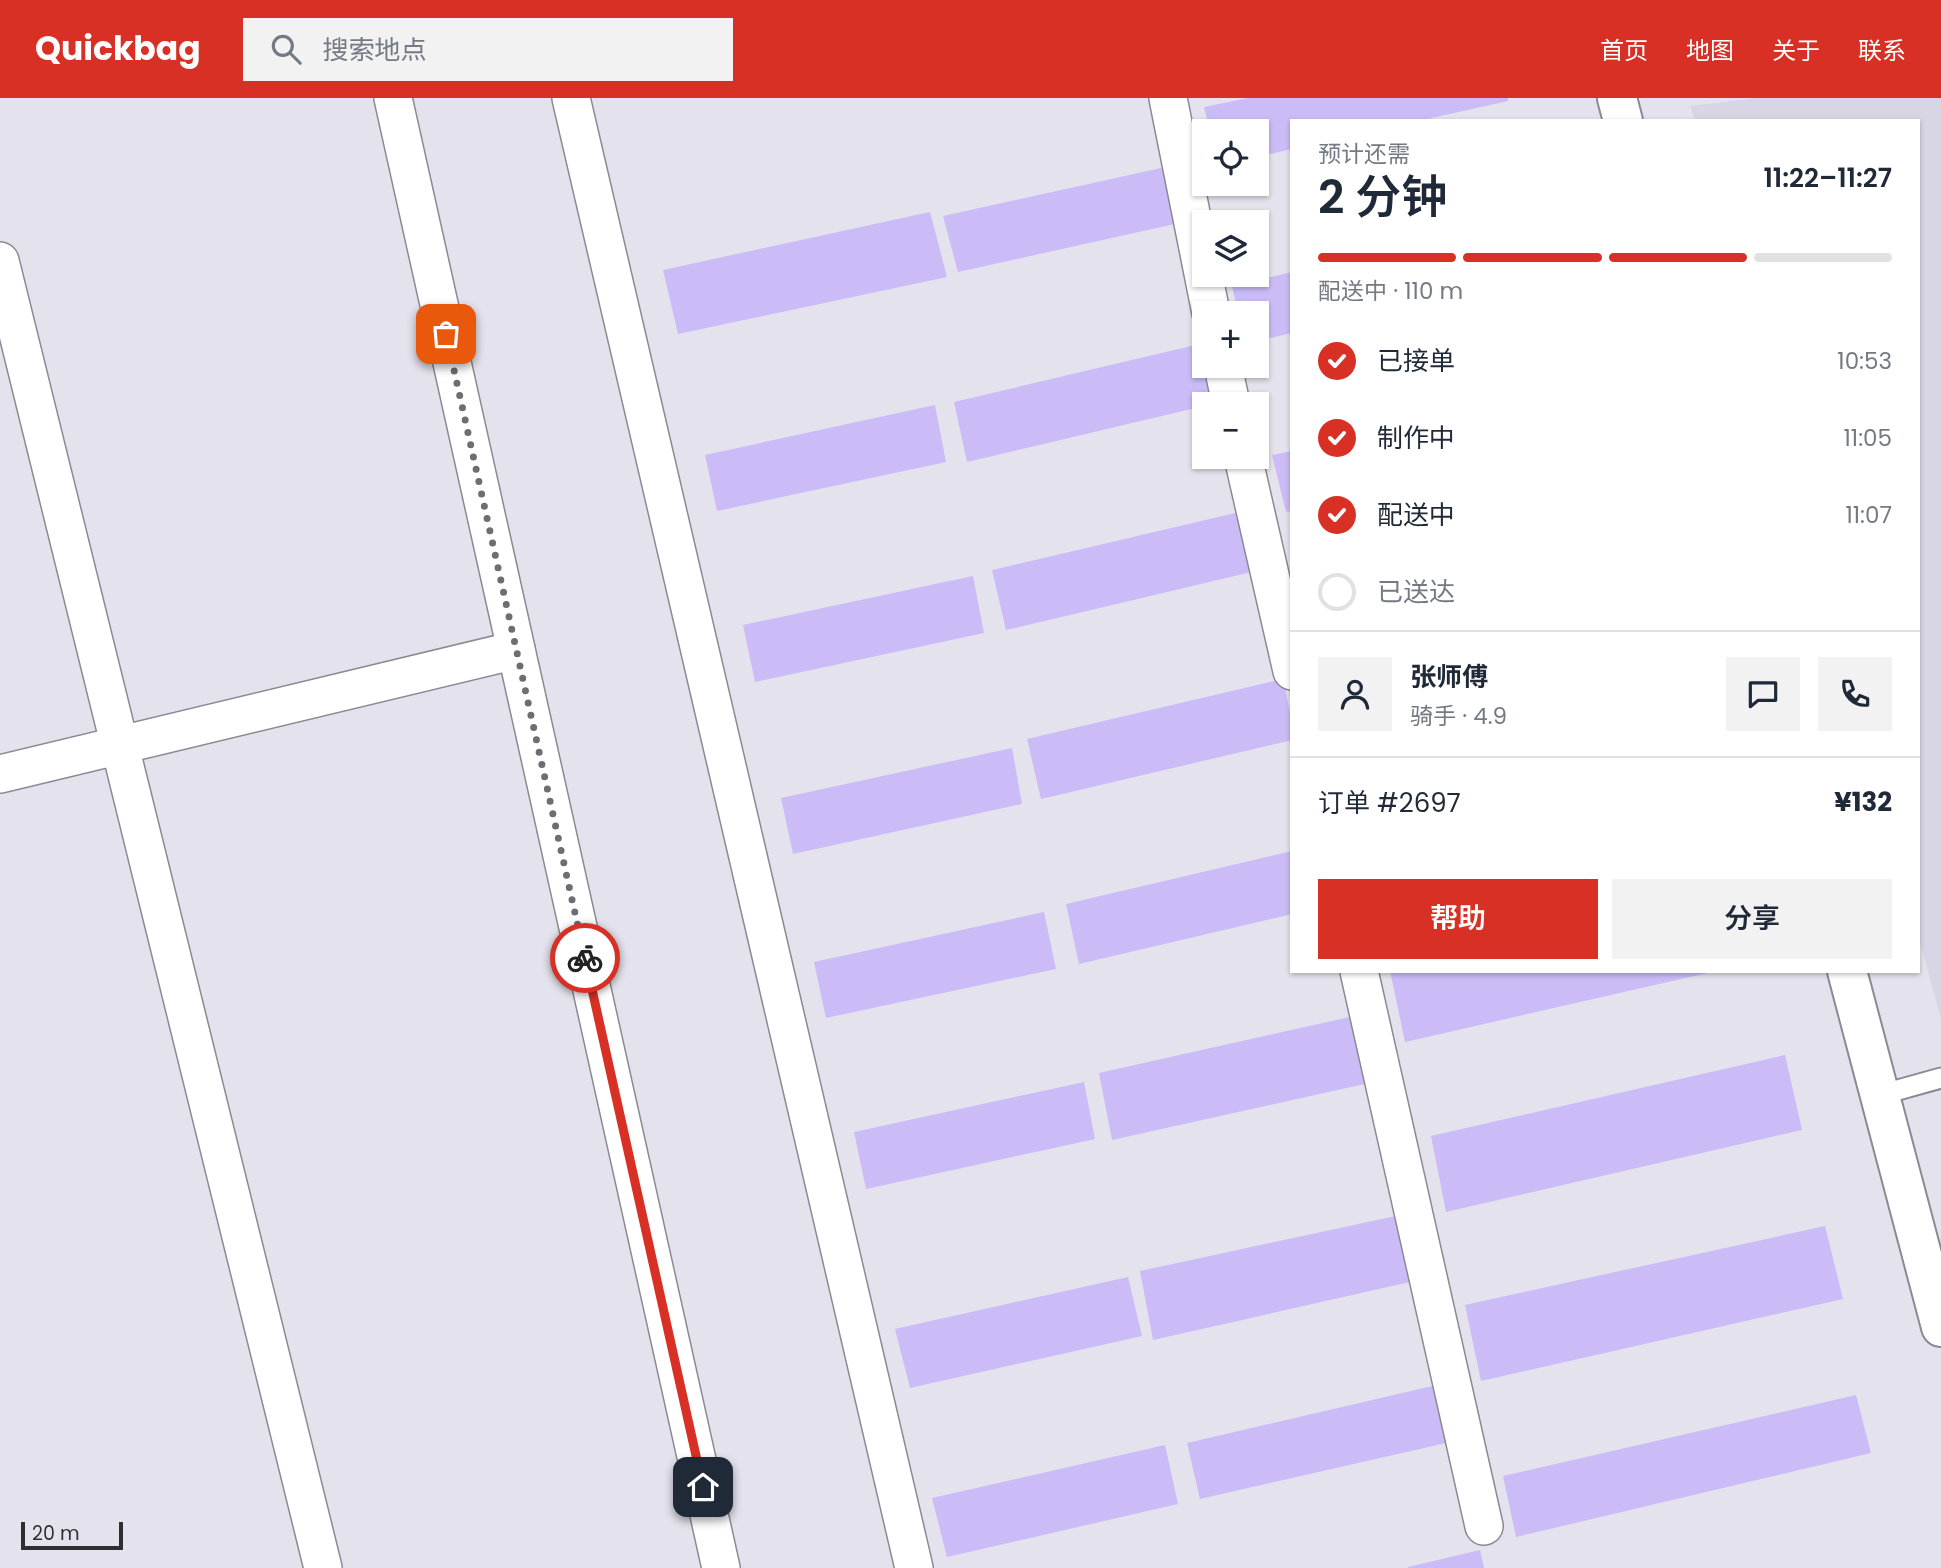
<!DOCTYPE html>
<html lang="zh">
<head>
<meta charset="utf-8">
<style>
  :root { --surface:#fff; --page:#f2f2f3; --text:#1f2937; --muted:#747a83; --line:#e0e1e3; --accent:#d93025 }
  body { margin:0; font-family:Poppins,"Noto Sans SC",sans-serif; background:var(--page); color:var(--text); height:100vh; display:flex; flex-direction:column; font-size:26px; white-space:nowrap }
  * { box-sizing:border-box; margin:0 }
  p { font-size:23px; color:var(--muted) }
  .icon { flex:none; width:38px; height:38px; fill:none; stroke:currentColor; stroke-width:2; stroke-linecap:round; stroke-linejoin:round }
  .map { position:relative; flex:1; overflow:hidden }
  .panel { position:absolute; left:1290px; top:21px; width:630px; height:854px; display:flex; flex-direction:column; background:var(--surface); border-radius:0px; box-shadow:0 2px 5px #0004 }
  .panel>* { flex:none }
  .fabs { position:absolute; left:1192px; top:21px; display:grid; gap:14px }
  .fabs a { display:grid; place-items:center; width:77px; height:77px; border-radius:0px; background:var(--surface); box-shadow:0 2px 5px #0004; font-size:35px }
  .scale { position:absolute; left:21px; bottom:18px; width:102px; box-sizing:border-box; padding-left:7px; border:4px solid #2f2e32; border-top:0; font-size:19px; line-height:24px; white-space:nowrap; color:#2f2e32; -webkit-text-stroke:5px #e4e2ec; paint-order:stroke }
  .pin { position:absolute; display:grid; place-items:center; width:60px; height:60px; color:#fff; margin:-30px; border-radius:14px; box-shadow:0 4px 10px #0006 }
  .courier { position:absolute; display:grid; place-items:center; width:70px; height:70px; margin:-35px; border:5px solid #d93025; border-radius:50%; background:#fff; color:#222; box-shadow:0 2px 9px #0007 }
  .head em { font-style:normal; font-weight:600 }
  .head div { display:flex; flex-direction:column-reverse }
  .head { display:flex; align-items:center; justify-content:space-between; height:119px; padding:0 28px }
  h1 { font-size:46px; font-weight:600; line-height:52px }
  .bar { display:grid; grid-template-columns:repeat(4,1fr); gap:10px 7px; align-content:center; height:84px; padding:0 28px }
  .bar i { height:9px; border-radius:5px; background:var(--line) }
  .bar .on { background:var(--accent) }
  .bar p { grid-column:span 4 }
  .line { display:flex; align-items:center; gap:18px; padding:0 28px; border-top:2px solid var(--line) }
  .line div { flex:1 }
  .round { display:grid; place-items:center; flex:none; width:74px; height:74px; border-radius:0px; background:var(--page) }
  ol { padding:0 28px; list-style:none }
  li { display:flex; align-items:center; gap:21px; height:77px }
  li p { margin-inline-start:auto }
  li .icon { padding:7px; border-radius:50%; background:var(--accent); color:#fff; stroke-width:4 }
  li:last-child { color:var(--muted) }
  li i { width:38px; height:38px; border:4px solid var(--line); border-radius:50% }
  .action { display:flex; gap:14px; margin-top:auto; padding:14px 28px }
  .action a { flex:1; height:80px; border-radius:0px; background:var(--accent); color:#fff; font-size:28px; font-weight:600; line-height:80px; text-align:center }
  .action a+a { background:var(--page); color:var(--text) }
  header { display:flex; align-items:center; gap:42px; box-sizing:border-box; height:98px; padding:0 35px; background:var(--accent); color:#fff }
  header strong { font-size:33px }
  nav { display:flex; gap:38px; margin-inline-start:auto; font-size:24px }
  .search { width:490px; height:63px; background:var(--page); display:flex; align-items:center; gap:18px; box-sizing:border-box; padding:0 24px; border-radius:0px; color:var(--muted); font-size:26px }
  .map>svg:first-child { display:block }
  .built { fill:#d8d5e5 }
  .building { fill:#cbbcf7 }
  .lines { fill:none; stroke-linecap:round; stroke-linejoin:round }
  .lane-casing { stroke:#8b8992; stroke-width:23 }
  .street-casing { stroke:#8b8992; stroke-width:40 }
  .secondary-casing { stroke:#8b8992; stroke-width:42 }
  .lane { stroke:#fff; stroke-width:19 }
  .street { stroke:#fff; stroke-width:37 }
  .secondary { stroke:#fff; stroke-width:38 }
  .done { stroke:#6e6d73; stroke-width:7; stroke-dasharray:0 12.6 }
  .route { stroke:#d93025; stroke-width:9 }
</style>
</head>
<body>
<header>
<strong>Quickbag</strong>
<div class="search"><svg class="icon" aria-label="search" viewBox="0 0 24 24"><circle cx="10" cy="10" r="6"/><path d="M15 15l6 6"/></svg>搜索地点</div>
<nav><a>首页</a><a>地图</a><a>关于</a><a>联系</a></nav>
</header>
<div class="map">
<svg width="1941" height="1470" viewBox="0 0 1941 1470">
  <rect width="100%" height="100%" fill="#e4e2ec"/>
  <!-- built -->
  <polygon class="built" points="1758,0 1941,0 1941,921 1918,837 1918,23 1695,23 1690,8"/>
  <!-- building -->
  <g class="building">
    <polygon points="1248,0 1508,0 1508,3 1418,23 1292,23 1292,51 1256,59 1256,33 1210,33 1204,9"/>
    <polygon points="1170,68 1184,124 958,174 943,118"/>
    <polygon points="930,114 947,179 678,236 663,172"/>
    <polygon points="1292,174 1292,235 1256,243 1256,215 1238,215 1232,188"/>
    <polygon points="1204,245 1204,268 1214,268 1222,304 1204,306 1204,308 967,364 954,304"/>
    <polygon points="935,307 946,364 717,413 705,357"/>
    <polygon points="1292,353 1292,413 1286,414 1272,357"/>
    <polygon points="1248,412 1260,472 1006,532 992,472"/>
    <polygon points="973,478 984,535 755,584 743,527"/>
    <polygon points="1283,581 1292,624 1292,642 1041,701 1027,641"/>
    <polygon points="1012,650 1022,706 793,756 781,700"/>
    <polygon points="1292,753 1292,816 1079,866 1066,806"/>
    <polygon points="1044,814 1056,871 826,920 814,864"/>
    <polygon points="1390,873 1712,873 1712,874 1405,944"/>
    <polygon points="1363,916 1378,983 1112,1042 1099,975"/>
    <polygon points="1785,957 1802,1032 1446,1114 1431,1038"/>
    <polygon points="1084,984 1095,1041 866,1091 854,1034"/>
    <polygon points="1405,1116 1419,1182 1153,1242 1140,1173"/>
    <polygon points="1825,1128 1843,1201 1481,1283 1465,1207"/>
    <polygon points="1128,1179 1142,1238 910,1290 895,1231"/>
    <polygon points="1441,1286 1455,1343 1200,1401 1187,1345"/>
    <polygon points="1856,1297 1871,1355 1516,1439 1503,1378"/>
    <polygon points="1165,1347 1178,1406 947,1459 932,1400"/>
    <polygon points="1480,1452 1484,1470 1408,1470 1408,1469"/>
  </g>
  <g class="lines">
    <defs>
      <polyline id="lane" points="1880,997 1941,980"/>
      <g id="street">
        <polyline points="393,0 721,1470"/>
        <polyline points="571,0 914,1470"/>
        <polyline points="1168,0 1211,215"/>
        <polyline points="0,163 323,1470"/>
        <polyline points="1223,268 1231,306"/>
        <polyline points="1243,359 1292,573"/>
        <polyline points="0,676 516,552"/>
        <polyline points="1359,873 1484,1428"/>
      </g>
      <g id="secondary">
        <polyline points="1617,0 1623,23"/>
        <polyline points="1847,873 1941,1229"/>
      </g>
    </defs>
    <!-- lane casing -->
    <use href="#lane" class="lane-casing"/>
    <!-- street casing -->
    <use href="#street" class="street-casing"/>
    <!-- secondary casing -->
    <use href="#secondary" class="secondary-casing"/>
    <!-- lane -->
    <use href="#lane" class="lane"/>
    <!-- street -->
    <use href="#street" class="street"/>
    <!-- secondary -->
    <use href="#secondary" class="secondary"/>
  </g>
  <g class="lines">
    <!-- done -->
    <polyline class="done" points="446,236 585,860"/>
    <!-- route -->
    <polyline class="route" points="585,860 703,1389"/>
  </g>
</svg>
<div class="fabs">
<a><svg class="icon" aria-label="locate" viewBox="0 0 24 24"><circle cx="12" cy="12" r="6"/><path d="M12 2v4M12 18v4M2 12h4M18 12h4"/></svg></a>
<a><svg class="icon" aria-label="layers" viewBox="0 0 24 24"><path d="M12 4l9 5-9 5-9-5zM3 14l9 5 9-5"/></svg></a>
<a>+</a>
<a>−</a>
</div>
<div class="scale">20 m</div>
<div class="pin" style="left:446px;top:236px;background:#ea580c"><svg class="icon" aria-label="bag" viewBox="0 0 24 24"><path d="M5 8h14l-1 12H6zM9 8a3 3 0 0 1 6 0"/></svg></div>
<div class="pin" style="left:703px;top:1389px;background:#1f2937"><svg class="icon" aria-label="home" viewBox="0 0 24 24"><path d="M3 11l9-7 9 7M6 9v11h12V9"/></svg></div>
<div class="courier" style="left:585px;top:860px"><svg class="icon" aria-label="bike" viewBox="0 0 24 24"><circle cx="6" cy="16" r="4"/><circle cx="18" cy="16" r="4"/><path d="M6 16l4-8h5l3 8M10 8l3 8H6M13 5h3"/></svg></div>
<section class="panel">
<div class="head"><div><h1>2 分钟</h1><p>预计还需</p></div><em>11:22–11:27</em></div>
<div class="bar"><i class="on"></i><i class="on"></i><i class="on"></i><i></i><p>配送中 · 110 m</p></div>
<ol>
<li><svg class="icon" aria-label="check" viewBox="0 0 24 24"><path d="M5 12l5 5 9-10"/></svg>已接单<p>10:53</p></li>
<li><svg class="icon" aria-label="check" viewBox="0 0 24 24"><path d="M5 12l5 5 9-10"/></svg>制作中<p>11:05</p></li>
<li><svg class="icon" aria-label="check" viewBox="0 0 24 24"><path d="M5 12l5 5 9-10"/></svg>配送中<p>11:07</p></li>
<li><i></i>已送达</li>
</ol>
<div class="line" style="height:126px"><a class="round"><svg class="icon" aria-label="person" viewBox="0 0 24 24"><circle cx="12" cy="8" r="4"/><path d="M4 21q1-7 8-7t8 7"/></svg></a><div><b>张师傅</b><p>骑手 · 4.9</p></div><a class="round"><svg class="icon" aria-label="chat" viewBox="0 0 24 24"><path d="M4 5h16v11H9l-5 4z"/></svg></a><a class="round"><svg class="icon" aria-label="phone" viewBox="0 0 24 24"><path d="M5 4h4l2 5-3 2q2 4 5 5l2-3 5 2v4C11 20 4 13 5 4z"/></svg></a></div>
<div class="line" style="height:91px"><div>订单 #2697</div><b>¥132</b></div>
<div class="action"><a>帮助</a><a>分享</a></div>
</section>
</div>
</body>
</html>
